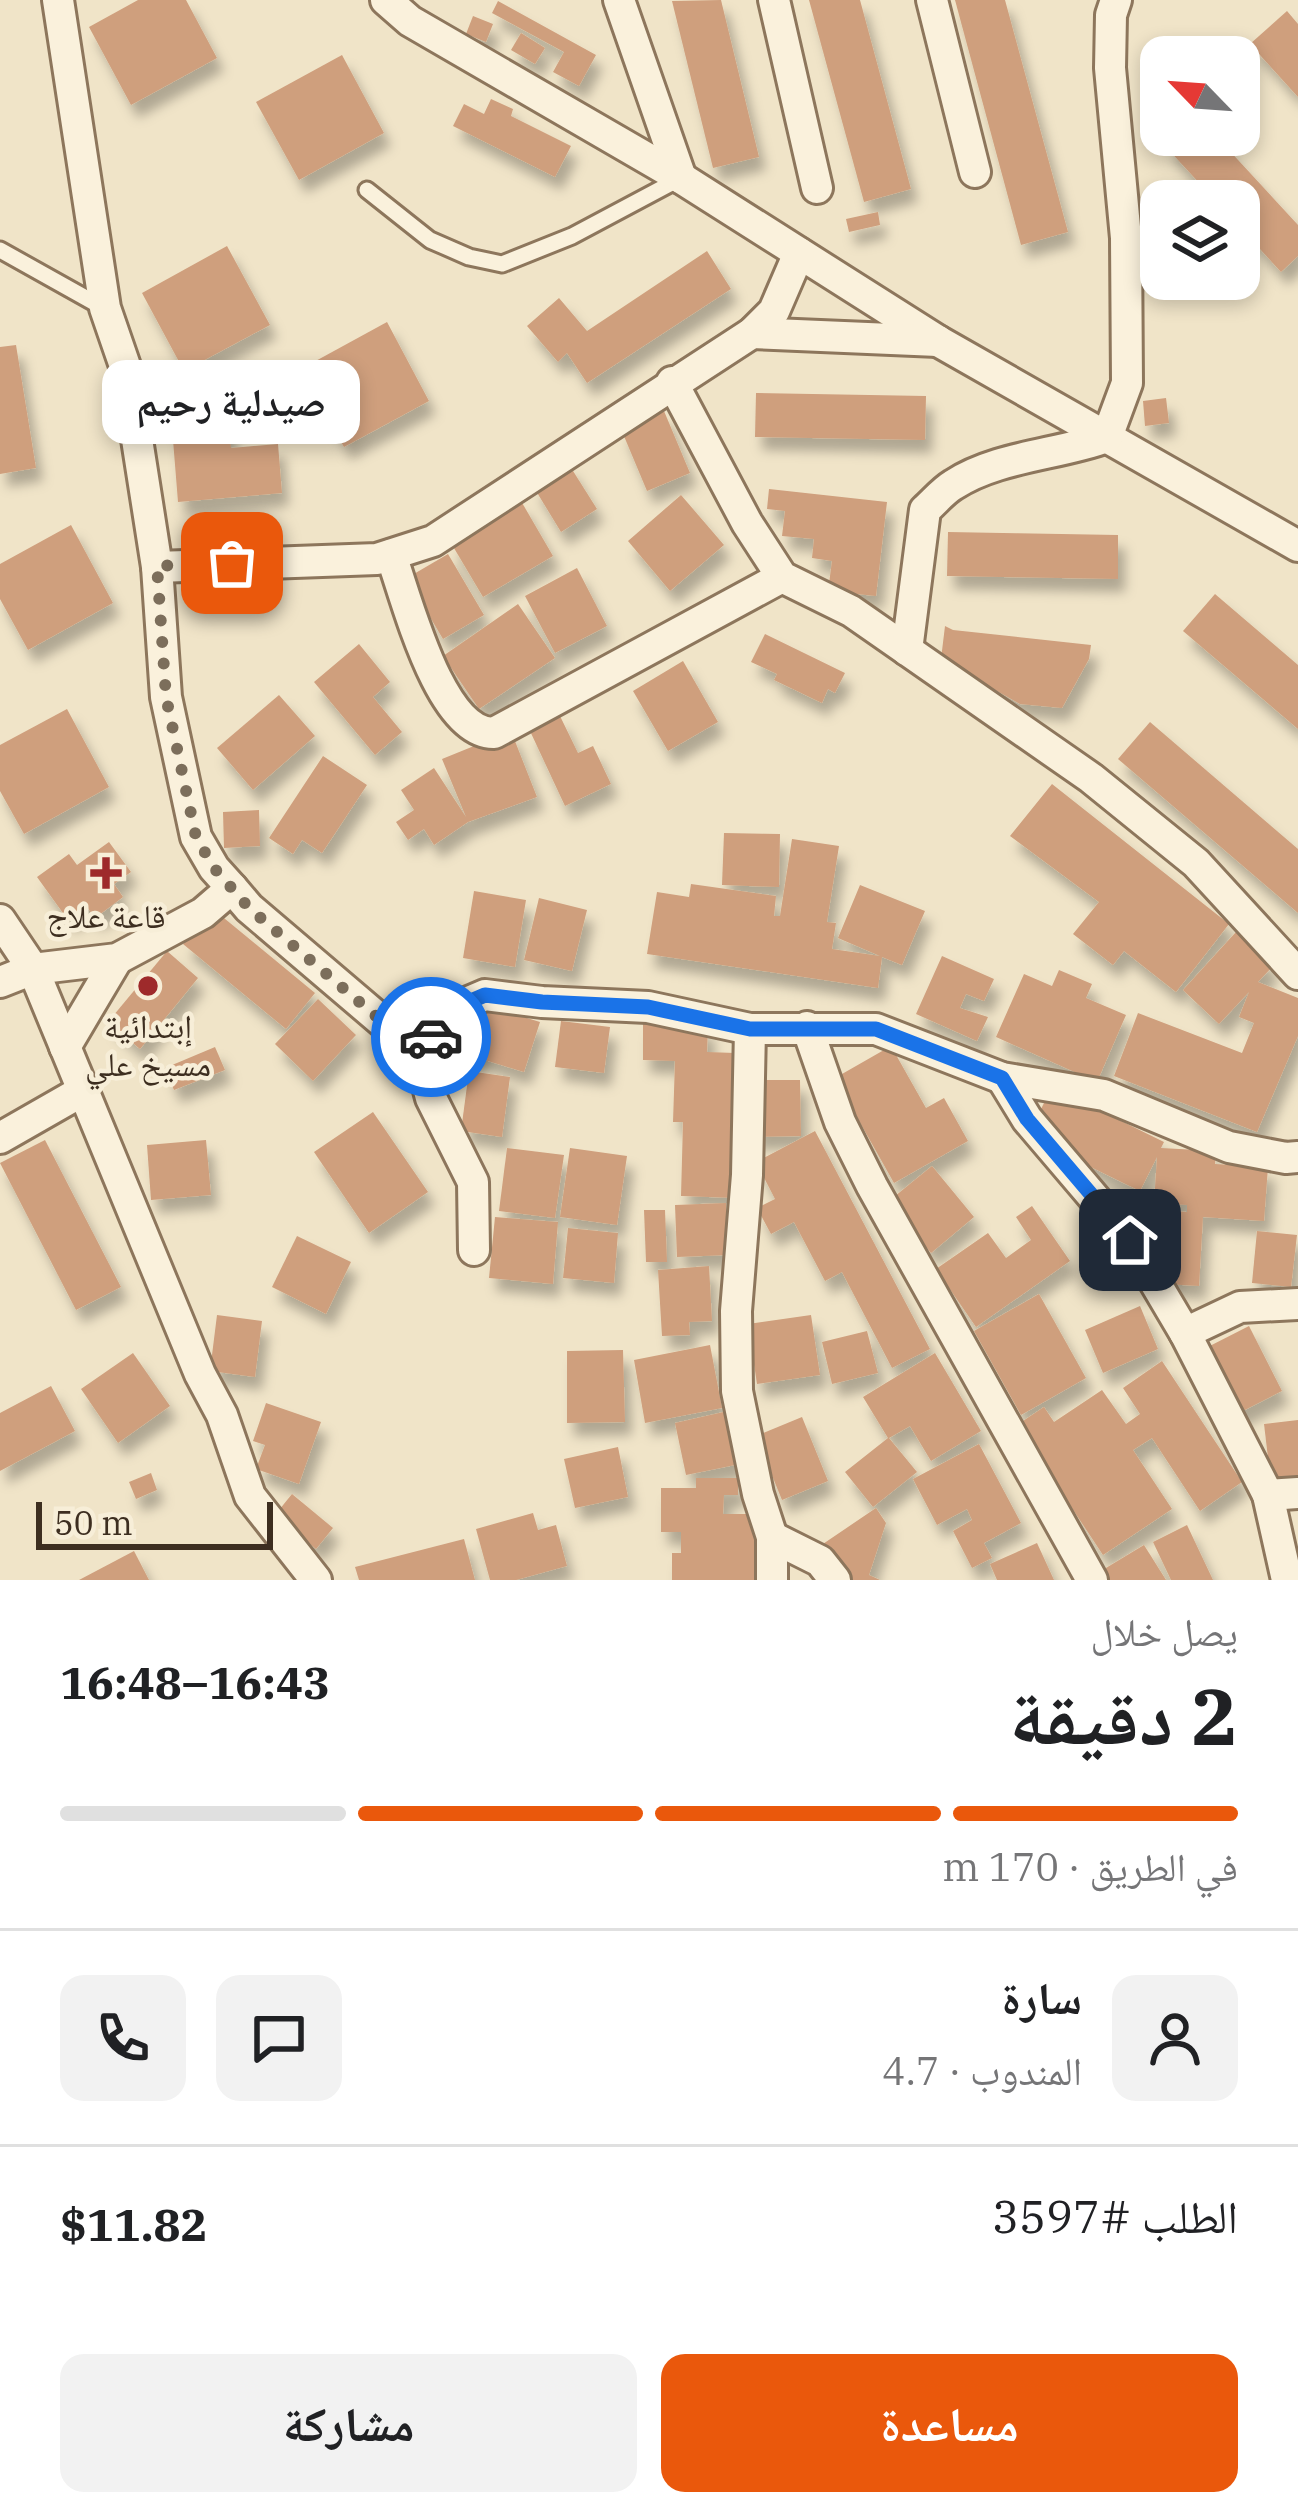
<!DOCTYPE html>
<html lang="ar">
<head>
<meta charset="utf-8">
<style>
  :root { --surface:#fff; --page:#f2f2f2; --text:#202124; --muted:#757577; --line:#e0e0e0; --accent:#ea580c }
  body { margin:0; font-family:"IBM Plex Serif","Noto Naskh Arabic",serif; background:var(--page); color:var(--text); direction:rtl; height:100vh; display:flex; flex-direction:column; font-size:45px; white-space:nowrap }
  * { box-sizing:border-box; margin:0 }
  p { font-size:39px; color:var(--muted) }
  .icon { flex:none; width:66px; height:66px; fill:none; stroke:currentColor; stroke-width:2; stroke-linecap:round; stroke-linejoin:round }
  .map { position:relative; height:1580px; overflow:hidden; direction:ltr }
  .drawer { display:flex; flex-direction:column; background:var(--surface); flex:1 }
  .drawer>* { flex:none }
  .needle { width:78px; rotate:295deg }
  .buttons { position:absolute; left:1140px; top:36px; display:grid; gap:24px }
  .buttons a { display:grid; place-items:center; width:120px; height:120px; border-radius:24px; background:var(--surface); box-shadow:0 6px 18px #0003; font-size:60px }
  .scale { position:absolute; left:36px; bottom:30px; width:237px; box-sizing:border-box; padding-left:12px; border:6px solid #3d2e20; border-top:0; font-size:33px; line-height:42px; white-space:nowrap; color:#3d2e20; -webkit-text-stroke:9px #f7eed8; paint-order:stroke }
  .pin { position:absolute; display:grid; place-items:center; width:102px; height:102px; color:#fff; margin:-51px; border-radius:24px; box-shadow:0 6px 18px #0006 }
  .courier { position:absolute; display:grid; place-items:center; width:120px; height:120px; margin:-60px; border:9px solid #1a73e8; border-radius:50%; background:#fff; color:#222; box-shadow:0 3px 15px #0007 }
  .bubble { position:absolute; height:84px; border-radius:24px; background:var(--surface); box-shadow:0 6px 18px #0003; font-size:39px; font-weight:700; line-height:84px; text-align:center; direction:rtl }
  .overview em { font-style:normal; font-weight:700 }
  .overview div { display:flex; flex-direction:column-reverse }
  .overview { display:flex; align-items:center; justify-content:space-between; height:204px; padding:0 60px }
  h1 { font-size:78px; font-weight:700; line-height:90px }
  .bar { display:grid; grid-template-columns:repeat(4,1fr); gap:18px 12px; align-content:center; height:144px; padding:0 60px }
  .bar i { height:15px; border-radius:9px; background:var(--line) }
  .bar .on { background:var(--accent) }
  .bar p { grid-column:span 4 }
  .line { display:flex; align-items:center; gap:30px; padding:0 60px; border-top:3px solid var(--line) }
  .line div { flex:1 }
  .round { display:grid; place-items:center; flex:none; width:126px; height:126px; border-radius:24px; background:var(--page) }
  .action { display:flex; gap:24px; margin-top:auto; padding:24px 60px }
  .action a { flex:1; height:138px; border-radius:24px; background:var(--accent); color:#fff; font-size:48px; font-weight:700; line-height:138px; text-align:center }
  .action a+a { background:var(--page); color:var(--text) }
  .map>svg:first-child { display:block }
  .building { fill:#cf9f7d; filter:url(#shadow) }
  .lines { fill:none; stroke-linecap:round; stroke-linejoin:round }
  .service-casing { stroke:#8d765c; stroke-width:21 }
  .minor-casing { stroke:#8d765c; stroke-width:36 }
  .service { stroke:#faf1dc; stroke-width:15 }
  .minor { stroke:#faf1dc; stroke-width:30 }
  .done { stroke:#7c6e5b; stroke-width:12; stroke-dasharray:0 21.6 }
  .route { stroke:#1a73e8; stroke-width:15 }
  .poi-dot { fill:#9e2a2b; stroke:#f7eed8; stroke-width:4.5 }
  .labels { text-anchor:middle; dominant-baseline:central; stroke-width:9; stroke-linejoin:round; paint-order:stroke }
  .poi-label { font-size:33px; fill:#3d2e20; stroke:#f7eed8 }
</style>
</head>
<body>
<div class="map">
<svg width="1298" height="1580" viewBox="0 0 1298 1580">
  <defs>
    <filter id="shadow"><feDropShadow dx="7" dy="13" stdDeviation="6" flood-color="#0004"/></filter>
  </defs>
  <rect width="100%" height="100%" fill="#f0e4c8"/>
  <!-- building -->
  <g class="building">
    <polygon points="138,0 186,0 217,58 131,105 89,27"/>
    <polygon points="721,0 759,157 713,168 672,1"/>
    <polygon points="809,0 860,0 911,189 864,202"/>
    <polygon points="955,0 1005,0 1068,232 1021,245"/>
    <polygon points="498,1 596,55 579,86 553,72 564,52 492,13"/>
    <polygon points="1287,11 1298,24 1298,97 1250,44"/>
    <polygon points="473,16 493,24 486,42 466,34"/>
    <polygon points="521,33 545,48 535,64 511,50"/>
    <polygon points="342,55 384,133 299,180 256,102"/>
    <polygon points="491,99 513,109 511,116 571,146 555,177 453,126 464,104 484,114"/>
    <polygon points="1177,135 1215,135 1298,225 1298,256 1281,272 1239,226 1239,201 1216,201 1165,146"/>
    <polygon points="878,212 880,225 849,232 846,219"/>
    <polygon points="227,246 270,325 184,371 142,293"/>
    <polygon points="707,251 731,289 587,383 567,353 558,362 527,326 559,298 587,331"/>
    <polygon points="387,322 429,401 344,447 301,369"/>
    <polygon points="16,345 36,468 0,474 0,347"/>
    <polygon points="756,393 926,396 925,440 755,437"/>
    <polygon points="227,398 231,448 278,444 282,493 178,502 170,403"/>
    <polygon points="1166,398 1169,423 1145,426 1143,401"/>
    <polygon points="664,411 690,473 647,491 621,429"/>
    <polygon points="568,463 597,509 561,532 533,486"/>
    <polygon points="769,489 887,502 876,596 828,591 832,561 812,558 814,539 782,536 785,511 767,509"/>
    <polygon points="681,495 724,545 670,591 628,541"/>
    <polygon points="521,501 553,556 483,597 451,543"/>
    <polygon points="71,525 113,603 28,650 0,599 0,564"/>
    <polygon points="948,532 1118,535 1118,579 947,576"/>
    <polygon points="448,554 484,615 443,639 407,578"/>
    <polygon points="577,568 607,626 555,653 525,596"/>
    <polygon points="1215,594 1298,665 1298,729 1183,631"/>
    <polygon points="518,604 555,658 479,709 443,656"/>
    <polygon points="945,626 953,630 1091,645 1089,659 1062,708 1020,704 941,659"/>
    <polygon points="765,634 845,673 835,693 828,689 822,703 774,680 777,674 751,662"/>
    <polygon points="359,644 390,682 373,697 402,732 375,755 314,682"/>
    <polygon points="683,661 718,722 668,751 633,691"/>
    <polygon points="279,695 315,736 253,790 217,748"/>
    <polygon points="67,709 109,787 24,834 0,791 0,745"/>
    <polygon points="560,716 578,753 593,746 611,784 565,806 530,731"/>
    <polygon points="1150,722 1298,849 1298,913 1118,759"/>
    <polygon points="511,731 537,797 468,822 434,845 424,829 408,840 396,822 414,810 401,790 434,768 466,817 442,759"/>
    <polygon points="323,756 367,785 322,853 302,840 293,854 269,838"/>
    <polygon points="1052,784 1229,924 1176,992 1124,951 1113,965 1073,934 1099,902 1010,836"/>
    <polygon points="259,810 260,846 224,848 223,812"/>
    <polygon points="724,833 780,834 779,887 722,885"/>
    <polygon points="792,839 839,846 827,922 836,923 832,949 880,956 838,938 860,885 925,911 902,965 882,957 878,988 647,954 657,892 689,897 691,884 776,896 774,916 780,916"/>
    <polygon points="109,842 131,872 114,884 123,897 95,918 87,907 68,920 37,877 69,854 77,865"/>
    <polygon points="474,891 526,900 515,967 463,958"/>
    <polygon points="539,898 587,910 572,971 524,960"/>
    <polygon points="213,909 315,993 286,1029 183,944"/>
    <polygon points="1236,932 1273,966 1258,982 1298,998 1298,1036 1257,1132 1114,1076 1138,1013 1242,1053 1254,1023 1239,1017 1249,992 1219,1024 1183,990"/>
    <polygon points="167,951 198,978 140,1049 108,1022"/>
    <polygon points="942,956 994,979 984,1001 966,994 960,1008 988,1017 977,1041 916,1014"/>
    <polygon points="1059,970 1092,984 1086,998 1126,1015 1097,1082 996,1037 1024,974 1052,986"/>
    <polygon points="318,999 356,1035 313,1081 275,1044"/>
    <polygon points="478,1003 540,1022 524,1072 462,1053"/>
    <polygon points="561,1021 610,1027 604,1073 555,1067"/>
    <polygon points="643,1024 708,1026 707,1052 735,1053 733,1131 739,1131 737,1198 681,1196 683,1122 673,1122 675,1061 643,1060"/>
    <polygon points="891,1046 926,1108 944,1098 968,1141 894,1183 835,1078"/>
    <polygon points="215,1047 225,1070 174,1090 165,1068"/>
    <polygon points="469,1071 510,1077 502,1137 461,1131"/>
    <polygon points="750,1080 800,1080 801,1136 751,1137"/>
    <polygon points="1052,1087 1164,1142 1161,1148 1216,1151 1215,1164 1268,1167 1264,1221 1203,1217 1199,1286 1165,1284 1166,1258 1147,1256 1149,1209 1187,1212 1187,1205 1154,1203 1157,1157 1140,1191 1062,1153 1068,1140 1034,1123"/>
    <polygon points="373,1112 428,1192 369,1233 314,1152"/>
    <polygon points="815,1131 930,1349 892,1368 842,1272 825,1281 794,1222 771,1234 757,1208 775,1199 756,1162"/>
    <polygon points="45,1140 121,1287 76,1310 0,1163"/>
    <polygon points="206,1140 211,1195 151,1200 147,1145"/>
    <polygon points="507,1148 564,1155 555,1218 499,1211"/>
    <polygon points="570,1148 627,1156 617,1225 560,1217"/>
    <polygon points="932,1166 974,1217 931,1253 889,1201"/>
    <polygon points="726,1203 728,1255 677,1257 675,1205"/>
    <polygon points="1032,1206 1070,1261 976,1327 936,1269 988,1233 1006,1258 1031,1240 1016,1217"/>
    <polygon points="644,1210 665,1210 667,1262 646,1262"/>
    <polygon points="495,1217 558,1222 553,1284 489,1278"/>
    <polygon points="568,1228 618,1233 614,1283 563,1278"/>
    <polygon points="1257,1231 1297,1235 1291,1287 1252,1283"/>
    <polygon points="297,1236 351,1262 326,1314 272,1287"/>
    <polygon points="709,1266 712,1321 689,1322 690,1335 662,1336 658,1270"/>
    <polygon points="1039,1294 1086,1378 1021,1415 974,1331"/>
    <polygon points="1140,1306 1158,1349 1103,1373 1085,1330"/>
    <polygon points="217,1315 262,1321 255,1377 210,1371"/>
    <polygon points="811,1315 820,1375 757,1384 748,1324"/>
    <polygon points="1249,1326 1282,1391 1229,1418 1196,1353"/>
    <polygon points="867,1331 878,1373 832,1384 822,1342"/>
    <polygon points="710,1345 722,1408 645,1423 634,1360"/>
    <polygon points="623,1350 625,1422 567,1423 567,1351"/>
    <polygon points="133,1353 170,1406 118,1443 81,1389"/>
    <polygon points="935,1353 981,1431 931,1461 910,1426 889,1438 917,1472 873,1507 845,1472 888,1438 863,1397"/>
    <polygon points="1162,1361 1242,1482 1200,1511 1152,1438 1133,1450 1172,1509 1103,1555 1017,1425 1044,1407 1054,1422 1102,1390 1126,1424 1140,1414 1123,1388"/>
    <polygon points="51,1386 75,1431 0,1471 0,1413"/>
    <polygon points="266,1403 321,1422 299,1484 256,1469 265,1445 253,1441"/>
    <polygon points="728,1411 740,1464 686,1475 675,1423"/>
    <polygon points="802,1417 828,1481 782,1500 756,1436"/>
    <polygon points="1298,1420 1298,1479 1271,1483 1264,1424"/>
    <polygon points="979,1444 1021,1523 984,1543 992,1558 972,1568 953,1531 972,1520 967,1509 937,1525 913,1479"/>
    <polygon points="618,1447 628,1497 575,1508 564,1459"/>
    <polygon points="151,1473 157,1490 136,1499 129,1482"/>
    <polygon points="696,1478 738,1478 738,1495 724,1495 723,1514 756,1514 755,1580 672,1580 672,1553 681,1553 681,1532 661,1532 661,1488 696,1488"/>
    <polygon points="292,1494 333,1528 316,1549 275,1515"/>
    <polygon points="876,1508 886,1523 869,1575 880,1580 838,1580 817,1548"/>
    <polygon points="533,1513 538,1530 556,1525 567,1566 516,1580 490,1580 476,1529"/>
    <polygon points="1187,1525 1213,1580 1171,1580 1153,1542"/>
    <polygon points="464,1539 475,1580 359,1580 355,1567"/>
    <polygon points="1037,1543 1054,1580 997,1580 990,1564"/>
    <polygon points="1144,1545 1166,1580 1106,1580 1101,1571"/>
    <polygon points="134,1551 149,1580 79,1580"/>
  </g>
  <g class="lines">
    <defs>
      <g id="service">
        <polyline points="367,190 430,240 469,257 502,264 572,236 681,178"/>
        <polyline points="0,250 102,307"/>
      </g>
      <g id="minor">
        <polyline points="386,0 410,21 681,178 938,341 1298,546"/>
        <polyline points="619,0 681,178"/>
        <polyline points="774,0 817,188"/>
        <polyline points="932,0 975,172"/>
        <polyline points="752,333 938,341"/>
        <polyline points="672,382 747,523 782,577 851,611 1091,778 1196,863 1298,974"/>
        <path d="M391,555C407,600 440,734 494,733L782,577"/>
        <polyline points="157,567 377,559 433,541 752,333 774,311 799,253"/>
        <path d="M907,650L925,510C934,502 943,491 953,485C997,456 1058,455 1107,437L1127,383L1126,238L1110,68L1111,15L1116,0"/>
        <polyline points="232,888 249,908 411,1046 421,1060 431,1098 473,1182 474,1250"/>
        <polyline points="0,920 33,969 117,959 203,913 232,888 214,868 196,837 166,697 157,567 126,369 105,308 58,0"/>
        <polyline points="0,982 33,969 200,1374 222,1415 250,1496 316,1580"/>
        <polyline points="807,1027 840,1122 872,1186 1092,1580"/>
        <polyline points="750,1029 747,1175 736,1311 737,1391 758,1494 772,1537 772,1580"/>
        <polyline points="65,1047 117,959"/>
        <polyline points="421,1060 436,1027 457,1007 485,995 542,1002 648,1007 750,1029 876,1029 1002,1078 1104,1095 1229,1147 1286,1158 1298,1157"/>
        <polyline points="1002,1078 1027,1119 1130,1240 1185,1333 1268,1495 1287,1580"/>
        <polyline points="0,1138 84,1090"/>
        <polyline points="1185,1333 1240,1307 1298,1304"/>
        <polyline points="1268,1495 1298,1493"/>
        <polyline points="772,1537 820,1561 835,1580"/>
      </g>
    </defs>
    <!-- service casing -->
    <use href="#service" class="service-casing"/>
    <!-- minor casing -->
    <use href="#minor" class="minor-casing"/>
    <!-- service -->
    <use href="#service" class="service"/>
    <!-- minor -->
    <use href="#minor" class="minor"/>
  </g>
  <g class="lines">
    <!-- done -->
    <polyline class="done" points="232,563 157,566 166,697 196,837 214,868 249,908 411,1046 421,1060 431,1037"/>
    <!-- route -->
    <polyline class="route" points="431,1037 436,1027 457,1007 485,995 542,1002 648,1007 750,1029 876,1029 1002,1078 1027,1119 1130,1240"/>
  </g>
  <!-- markers -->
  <g class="poi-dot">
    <path d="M100 855h12v12h12v12h-12v12h-12v-12h-12v-12h12z"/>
    <circle cx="148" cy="986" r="12"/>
  </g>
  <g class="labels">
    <!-- poi labels -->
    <g class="poi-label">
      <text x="106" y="915">قاعة علاج</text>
      <text x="148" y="1025">إبتدائية<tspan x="148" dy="38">مسيخ علي</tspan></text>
    </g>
  </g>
</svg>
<div class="buttons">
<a><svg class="needle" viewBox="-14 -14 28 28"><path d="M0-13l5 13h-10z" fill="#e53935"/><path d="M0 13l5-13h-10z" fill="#757577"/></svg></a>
<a><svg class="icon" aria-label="layers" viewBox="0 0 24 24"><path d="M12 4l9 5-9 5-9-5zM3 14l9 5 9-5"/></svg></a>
</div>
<div class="scale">50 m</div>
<div class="pin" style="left:232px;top:563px;background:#ea580c"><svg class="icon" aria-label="bag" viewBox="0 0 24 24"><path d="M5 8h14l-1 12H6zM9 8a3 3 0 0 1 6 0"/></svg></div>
<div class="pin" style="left:1130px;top:1240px;background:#1f2937"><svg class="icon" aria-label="home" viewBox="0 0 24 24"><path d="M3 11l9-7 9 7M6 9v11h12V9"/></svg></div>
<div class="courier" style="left:431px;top:1037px"><svg class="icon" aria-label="car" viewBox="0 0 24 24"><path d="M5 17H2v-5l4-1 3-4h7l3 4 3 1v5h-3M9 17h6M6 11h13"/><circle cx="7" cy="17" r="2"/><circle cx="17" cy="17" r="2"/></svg></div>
<div class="bubble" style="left:102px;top:360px;width:258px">صيدلية رحيم</div>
</div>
<section class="drawer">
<div class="overview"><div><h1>2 دقيقة</h1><p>يصل خلال</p></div><em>16:43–16:48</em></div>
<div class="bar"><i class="on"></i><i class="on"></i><i class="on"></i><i></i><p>في الطريق · 170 m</p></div>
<div class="line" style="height:216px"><a class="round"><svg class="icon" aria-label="person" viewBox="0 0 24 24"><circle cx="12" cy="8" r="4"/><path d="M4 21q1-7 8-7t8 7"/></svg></a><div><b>سارة</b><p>المندوب · 4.7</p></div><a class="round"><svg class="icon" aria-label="chat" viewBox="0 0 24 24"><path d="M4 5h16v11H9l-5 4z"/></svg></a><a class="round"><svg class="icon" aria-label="phone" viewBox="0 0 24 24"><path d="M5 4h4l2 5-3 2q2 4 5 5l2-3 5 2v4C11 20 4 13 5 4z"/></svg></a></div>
<div class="line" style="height:156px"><div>الطلب #3597</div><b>$11.82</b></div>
<div class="action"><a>مساعدة</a><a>مشاركة</a></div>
</section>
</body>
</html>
